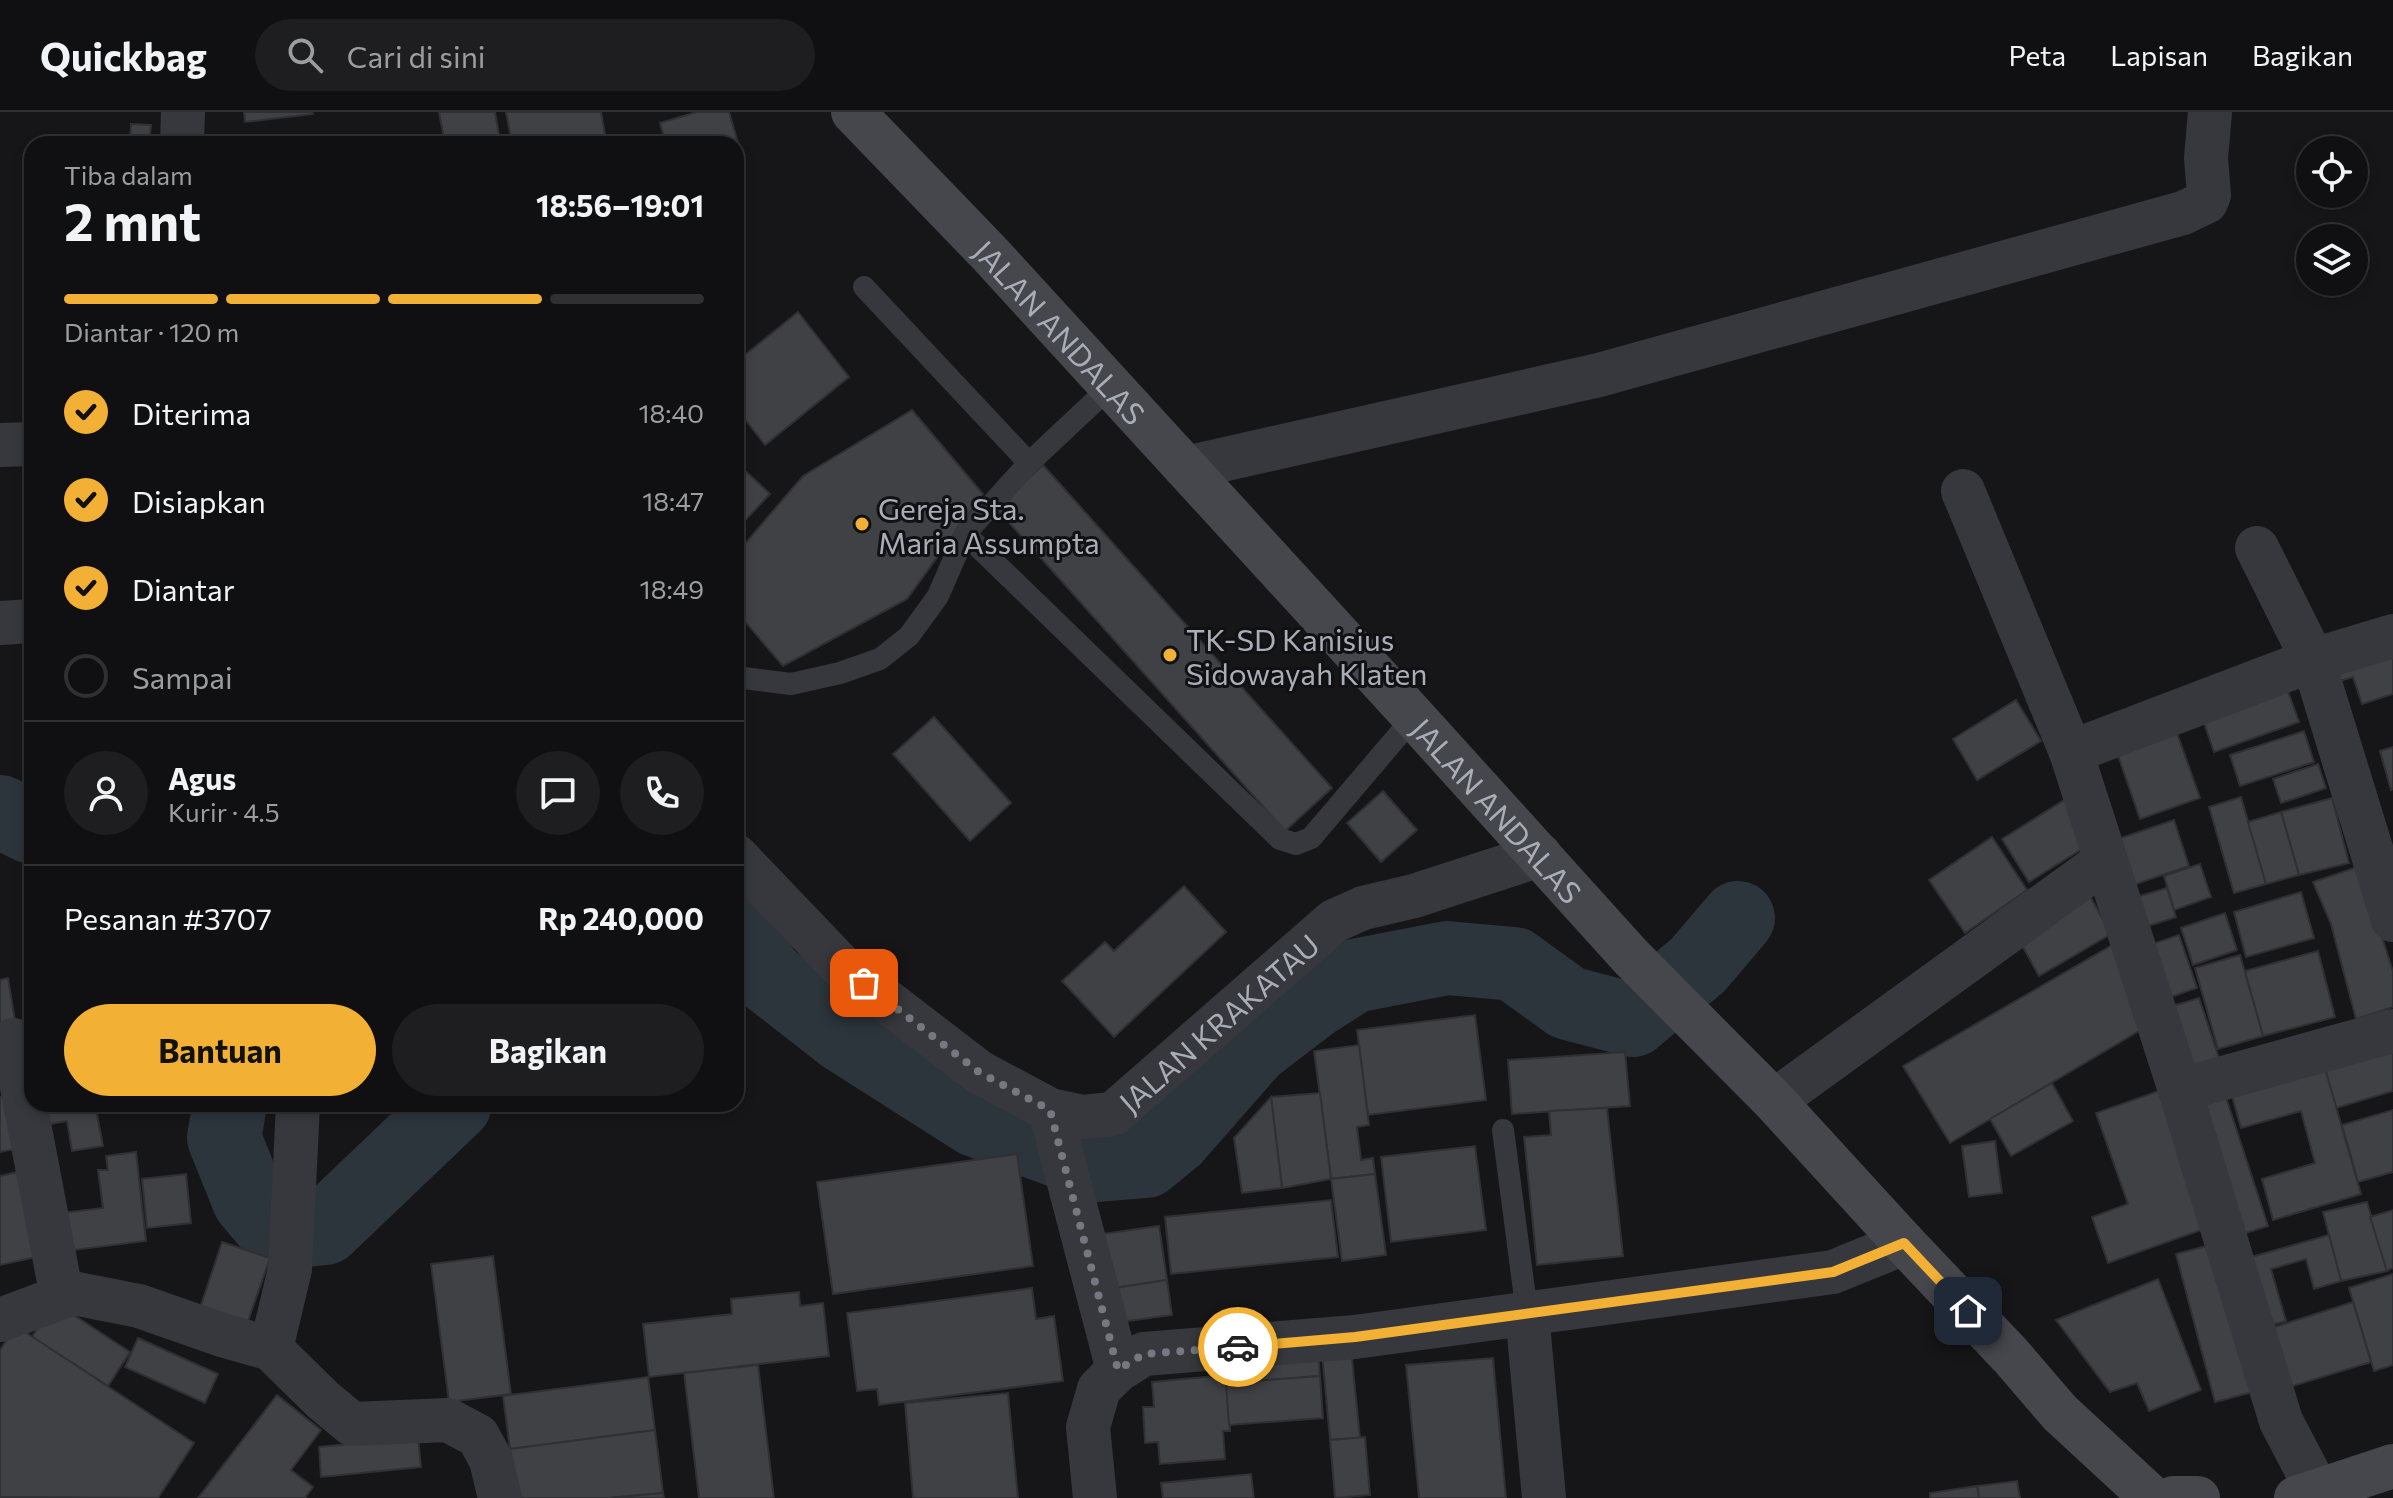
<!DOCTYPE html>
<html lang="id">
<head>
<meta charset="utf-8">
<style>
  :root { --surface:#101012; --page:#1e1e20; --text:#f1f3f6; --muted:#9c9d9f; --line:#303032; --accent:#f2b134 }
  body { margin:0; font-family:Commissioner,sans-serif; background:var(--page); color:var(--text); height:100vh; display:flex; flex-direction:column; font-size:30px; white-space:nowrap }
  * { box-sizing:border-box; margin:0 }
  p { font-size:26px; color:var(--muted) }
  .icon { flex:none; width:44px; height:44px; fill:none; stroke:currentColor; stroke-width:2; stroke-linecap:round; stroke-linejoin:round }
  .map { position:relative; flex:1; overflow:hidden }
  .drawer { position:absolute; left:24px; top:24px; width:720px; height:976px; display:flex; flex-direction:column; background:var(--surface); border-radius:24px; box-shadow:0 4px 12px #0003,0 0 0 2px var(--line) }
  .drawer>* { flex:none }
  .tools { position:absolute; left:2296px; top:24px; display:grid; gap:16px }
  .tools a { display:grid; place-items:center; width:72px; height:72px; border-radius:50%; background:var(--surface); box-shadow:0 4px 12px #0003,0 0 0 2px var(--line); font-size:40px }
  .pin { position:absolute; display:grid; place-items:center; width:68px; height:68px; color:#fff; margin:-34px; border-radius:16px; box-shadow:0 4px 12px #0006 }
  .courier { position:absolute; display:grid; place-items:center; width:80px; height:80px; margin:-40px; border:6px solid #f2b134; border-radius:50%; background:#fff; color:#222; box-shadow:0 2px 10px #0007 }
  .summary em { font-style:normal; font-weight:700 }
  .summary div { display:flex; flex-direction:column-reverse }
  .summary { display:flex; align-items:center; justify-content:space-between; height:136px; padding:0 40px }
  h1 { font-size:52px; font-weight:700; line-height:60px }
  .bar { display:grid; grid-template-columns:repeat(4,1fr); gap:12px 8px; align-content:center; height:96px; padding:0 40px }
  .bar i { height:10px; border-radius:6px; background:var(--line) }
  .bar .selected { background:var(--accent) }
  .bar p { grid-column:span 4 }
  .line { display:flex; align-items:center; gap:20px; padding:0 40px; border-top:2px solid var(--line) }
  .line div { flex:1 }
  .round { display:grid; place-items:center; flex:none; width:84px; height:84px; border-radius:42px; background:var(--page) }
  ol { padding:0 40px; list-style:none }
  li { display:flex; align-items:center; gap:24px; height:88px }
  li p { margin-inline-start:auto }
  li .icon { padding:8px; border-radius:50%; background:var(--accent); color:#111; stroke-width:4 }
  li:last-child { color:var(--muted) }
  li i { width:44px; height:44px; border:4px solid var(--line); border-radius:50% }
  .button { display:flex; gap:16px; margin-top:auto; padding:16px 40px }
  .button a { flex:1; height:92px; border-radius:48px; background:var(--accent); color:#111; font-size:32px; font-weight:700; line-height:92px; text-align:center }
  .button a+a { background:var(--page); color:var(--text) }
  header { display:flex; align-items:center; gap:48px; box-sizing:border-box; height:112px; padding:0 40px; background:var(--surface); border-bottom:2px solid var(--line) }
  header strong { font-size:38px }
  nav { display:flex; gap:44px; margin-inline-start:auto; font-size:28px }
  .search { width:560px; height:72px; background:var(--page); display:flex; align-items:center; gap:20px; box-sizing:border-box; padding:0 28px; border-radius:44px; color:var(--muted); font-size:30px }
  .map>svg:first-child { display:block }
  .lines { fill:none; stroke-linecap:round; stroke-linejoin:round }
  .river { stroke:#2c353c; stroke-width:74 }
  .building { fill:#404145; stroke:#303034; stroke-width:2 }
  .lane { stroke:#37383d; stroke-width:22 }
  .street { stroke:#37383d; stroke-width:44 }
  .secondary { stroke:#45474d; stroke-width:44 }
  .done { stroke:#757880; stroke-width:8; stroke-dasharray:0 14.4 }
  .route { stroke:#f2b134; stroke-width:10 }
  .poi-dot { fill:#f2b134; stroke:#111113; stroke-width:3 }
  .labels { text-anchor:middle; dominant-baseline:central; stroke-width:6; stroke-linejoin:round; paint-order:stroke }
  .street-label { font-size:30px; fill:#a8adb8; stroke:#111113 }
  .poi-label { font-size:30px; fill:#a8adb8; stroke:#111113; text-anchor:start }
</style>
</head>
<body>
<header>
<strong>Quickbag</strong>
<div class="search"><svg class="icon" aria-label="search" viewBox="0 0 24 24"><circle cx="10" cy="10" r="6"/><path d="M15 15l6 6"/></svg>Cari di sini</div>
<nav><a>Peta</a><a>Lapisan</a><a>Bagikan</a></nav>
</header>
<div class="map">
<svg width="2393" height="1386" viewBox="0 0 2393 1386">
  <rect width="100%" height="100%" fill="#161618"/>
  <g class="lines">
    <!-- river -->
    <g class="river">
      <polyline points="0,700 32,715"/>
      <polyline points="736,817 767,864 844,924 976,1008 1098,1053 1146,1049 1174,1026 1254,935 1313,890 1354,864 1447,846 1514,852 1568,891 1633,908 1698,853 1738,806"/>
      <polyline points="230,992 224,1026 249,1088 277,1121 325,1116 455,992"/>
    </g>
  </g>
  <!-- building -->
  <g class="building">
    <polygon points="244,0 312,0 313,2 245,10"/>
    <polygon points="439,0 495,0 499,23 456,32 445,32"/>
    <polygon points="506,0 601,0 606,28 586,32 512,32"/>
    <polygon points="697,0 729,0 743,48 736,50 736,32 666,32 660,11"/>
    <polygon points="131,12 151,13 149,32 84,32 84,25 130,29"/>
    <polygon points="798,200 849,265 765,333 736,296 736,250"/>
    <polygon points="28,251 32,251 32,303"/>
    <polygon points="912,298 983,382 907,487 783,554 736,499 736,442 803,364"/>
    <polygon points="736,350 770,382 736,418"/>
    <polygon points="1043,353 1332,676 1285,719 996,396"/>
    <polygon points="2393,527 2393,582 2362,592 2353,565 2327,573 2320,551"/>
    <polygon points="2283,566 2299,610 2214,640 2199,596"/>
    <polygon points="2016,588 2041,629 1977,668 1953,627"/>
    <polygon points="934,605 1011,691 970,729 893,642"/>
    <polygon points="2172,607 2200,686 2140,707 2113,629"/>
    <polygon points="2304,619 2314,650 2240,674 2230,643"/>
    <polygon points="2393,635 2393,677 2391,678 2380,639"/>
    <polygon points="2318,652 2326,676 2281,691 2273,667"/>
    <polygon points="1383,679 1417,718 1381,750 1347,711"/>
    <polygon points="2241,685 2266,772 2234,781 2209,695"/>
    <polygon points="2332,686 2349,751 2299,763 2281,700"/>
    <polygon points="2066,687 2093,730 2029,770 2002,727"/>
    <polygon points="2281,700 2299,763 2266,772 2248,710"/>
    <polygon points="2174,708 2189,754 2121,777 2118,727"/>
    <polygon points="1992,725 2027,778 1965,821 1929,768"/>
    <polygon points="2200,752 2211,785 2174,798 2164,764"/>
    <polygon points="2360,754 2393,860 2393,895 2356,907 2331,812 2313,770"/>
    <polygon points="2082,770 2111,822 2039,864 2014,819"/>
    <polygon points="1184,774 1226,820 1114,925 1062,869 1105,830 1114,839"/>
    <polygon points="2167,776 2176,805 2133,819 2123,789"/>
    <polygon points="2301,780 2314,826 2246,845 2234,800"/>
    <polygon points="2225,801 2237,838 2193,853 2181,816"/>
    <polygon points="2179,823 2197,876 2156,890 2138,837"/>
    <polygon points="2121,828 2149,913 1950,1031 1903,954"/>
    <polygon points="2318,839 2335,905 2263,924 2245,859"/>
    <polygon points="2240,843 2263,924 2218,937 2195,856"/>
    <polygon points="8,866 17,921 0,924 0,868"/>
    <polygon points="2199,886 2222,955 2179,968 2156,899"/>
    <polygon points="1475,903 1486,988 1368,1003 1357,918"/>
    <polygon points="2393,924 2393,979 2336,996 2322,945"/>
    <polygon points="1359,933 1369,1013 1357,1015 1361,1048 1373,1046 1375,1062 1331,1067 1314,939"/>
    <polygon points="1625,940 1630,994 1512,1002 1508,948"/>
    <polygon points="2321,942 2361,1082 2273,1108 2262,1067 2315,1051 2301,999 2241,1016 2228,970"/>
    <polygon points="2052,971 2073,1009 2011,1044 1990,1007"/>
    <polygon points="2222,973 2268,1114 2230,1126 2184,985"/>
    <polygon points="2170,975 2218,1112 2108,1151 2092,1105 2128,1092 2096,1001"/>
    <polygon points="1320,981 1331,1067 1282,1076 1271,985"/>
    <polygon points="14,982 26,1035 0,1040 0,985"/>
    <polygon points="1271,985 1282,1076 1242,1081 1234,1026"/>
    <polygon points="59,992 122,992 96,997 103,1034 72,1039 67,1009 39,1014 36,997"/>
    <polygon points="1607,996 1623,1144 1537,1153 1524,1025 1551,1023 1549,999"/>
    <polygon points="2393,998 2393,1060 2358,1070 2342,1013"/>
    <polygon points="1995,1029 2002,1081 1969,1085 1962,1034"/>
    <polygon points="1475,1034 1486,1118 1391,1130 1381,1045"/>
    <polygon points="136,1040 146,1129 58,1140 53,1102 103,1096 98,1058 108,1058 106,1044"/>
    <polygon points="1017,1042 1033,1154 833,1182 817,1070"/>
    <polygon points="34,1056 45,1143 0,1153 0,1064"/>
    <polygon points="186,1062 191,1111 147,1116 142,1067"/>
    <polygon points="1375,1062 1386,1143 1342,1149 1331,1067"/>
    <polygon points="1331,1088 1338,1145 1171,1162 1165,1105"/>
    <polygon points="2367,1090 2387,1159 2341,1169 2323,1100"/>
    <polygon points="2393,1098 2393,1156 2387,1159 2370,1105"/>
    <polygon points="1159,1114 1167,1168 1102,1178 1095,1123"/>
    <polygon points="2329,1123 2341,1169 2314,1177 2306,1147 2271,1157 2286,1209 2256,1217 2237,1149"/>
    <polygon points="2226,1129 2264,1277 2215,1290 2176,1142"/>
    <polygon points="222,1130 270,1146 247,1212 200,1196"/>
    <polygon points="493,1144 511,1282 449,1290 431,1152"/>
    <polygon points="2393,1162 2393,1253 2374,1259 2349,1176"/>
    <polygon points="2158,1167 2201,1278 2149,1299 2137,1271 2110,1280 2056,1208"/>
    <polygon points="1167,1168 1172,1203 1106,1212 1102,1178"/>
    <polygon points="1032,1176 1036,1207 1054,1204 1063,1269 879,1293 877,1277 857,1279 847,1201"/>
    <polygon points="799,1180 800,1194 823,1191 829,1244 649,1265 643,1212 732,1202 731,1187"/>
    <polygon points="54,1190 130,1240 108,1274 32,1225"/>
    <polygon points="2353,1190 2371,1250 2276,1279 2259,1220"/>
    <polygon points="16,1214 194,1331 158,1386 0,1385 0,1238"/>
    <polygon points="138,1226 218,1262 205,1291 125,1255"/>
    <polygon points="1350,1227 1360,1326 1330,1328 1321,1230"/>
    <polygon points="1317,1231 1320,1264 1233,1271 1231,1238"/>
    <polygon points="1493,1246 1506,1386 1419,1386 1406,1253"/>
    <polygon points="758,1253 774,1386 699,1386 684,1261"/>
    <polygon points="1226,1263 1230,1319 1223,1319 1225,1347 1160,1352 1158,1330 1145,1331 1143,1295 1154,1295 1152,1270"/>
    <polygon points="1320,1264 1323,1306 1229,1313 1226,1271"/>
    <polygon points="648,1265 655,1318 510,1337 503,1284"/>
    <polygon points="1008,1281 1018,1386 913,1386 905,1291"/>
    <polygon points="277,1283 321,1318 291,1358 313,1375 305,1386 198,1386"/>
    <polygon points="655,1318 663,1381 609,1386 515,1386 510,1337"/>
    <polygon points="418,1325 421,1355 321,1365 319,1335"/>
    <polygon points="1365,1325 1370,1383 1335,1386 1330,1328"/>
    <polygon points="1251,1362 1254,1386 1163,1386 1161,1371"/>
    <polygon points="2017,1369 2020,1386 1979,1386 1977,1374"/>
    <polygon points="1977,1374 1979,1386 1930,1386 1930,1381"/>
    <polygon points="663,1381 664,1386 609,1386"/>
  </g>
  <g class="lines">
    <!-- lane -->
    <g class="lane">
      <polyline points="864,175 1029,351"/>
      <polyline points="965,422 1280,727 1296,732 1311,726 1414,605"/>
      <polyline points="736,565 791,572 840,561 880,547 909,524 938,484 965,422 1029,351 1110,275"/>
      <polyline points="1503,1018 1527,1201"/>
    </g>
    <!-- street -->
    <g class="street">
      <polyline points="182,32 183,0"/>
      <polyline points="0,333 32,332"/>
      <polyline points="1186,356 1599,263 2183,101 2206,90 2209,83 2206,46 2210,0"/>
      <polyline points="1963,379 2071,640 2180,978 2281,1309 2317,1378"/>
      <polyline points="2257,436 2313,548 2393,808"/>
      <polyline points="0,511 32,509"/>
      <polyline points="2071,640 2313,548 2393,524"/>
      <path id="s1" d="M736,744L841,854L979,960L1050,998L1083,1005L1113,1002L1334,809L1363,796L1414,784L1540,743"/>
      <polyline points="13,928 62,1185"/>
      <polyline points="2180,978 2393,919"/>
      <polyline points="1774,989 2105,749"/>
      <polyline points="1050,998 1118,1258"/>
      <polyline points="1527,1201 1544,1386"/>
      <polyline points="0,1208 73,1181 139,1194 222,1223 271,1237 323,1288 352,1312 448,1308 478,1324 491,1348 500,1386"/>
      <polyline points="271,1237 290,1157 298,992"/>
      <polyline points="1095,1386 1088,1315 1099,1277 1118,1258 1144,1242 1355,1225 1833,1160 1904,1131"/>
    </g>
    <!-- secondary -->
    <g class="secondary">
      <path id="s2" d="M853,0L989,141L1414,605L1631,845L1774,989L1904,1131L2011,1244L2060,1301L2152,1386"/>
      <polyline points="2173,1386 2198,1386"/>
      <polyline points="2296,1386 2393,1354"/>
    </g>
  </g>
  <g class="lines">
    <!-- done -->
    <polyline class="done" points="864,871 979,960 1050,998 1118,1258 1144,1242 1238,1235"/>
    <!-- route -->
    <polyline class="route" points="1238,1235 1355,1225 1833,1160 1904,1131 1968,1199"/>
  </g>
  <!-- markers -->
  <g class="poi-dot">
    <circle cx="862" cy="412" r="8"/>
    <circle cx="1170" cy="543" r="8"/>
  </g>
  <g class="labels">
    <!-- street labels -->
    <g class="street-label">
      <text stroke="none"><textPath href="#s2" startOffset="302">JALAN ANDALAS</textPath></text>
      <text stroke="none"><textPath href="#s2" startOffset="950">JALAN ANDALAS</textPath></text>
      <text stroke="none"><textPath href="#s1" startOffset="610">JALAN KRAKATAU</textPath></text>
    </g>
    <!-- poi labels -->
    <g class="poi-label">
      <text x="878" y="395">Gereja Sta.<tspan x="878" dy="34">Maria Assumpta</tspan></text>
      <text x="1186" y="526">TK-SD Kanisius<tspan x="1186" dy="34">Sidowayah Klaten</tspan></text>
    </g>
  </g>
</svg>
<div class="tools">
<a><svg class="icon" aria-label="locate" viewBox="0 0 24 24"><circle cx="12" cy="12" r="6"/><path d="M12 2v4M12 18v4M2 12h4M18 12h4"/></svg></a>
<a><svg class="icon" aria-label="layers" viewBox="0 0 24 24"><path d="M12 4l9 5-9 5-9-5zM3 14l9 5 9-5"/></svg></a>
</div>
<div class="pin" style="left:864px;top:871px;background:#ea580c"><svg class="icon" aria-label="bag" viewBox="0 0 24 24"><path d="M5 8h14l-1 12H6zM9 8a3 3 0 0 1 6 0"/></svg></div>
<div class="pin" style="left:1968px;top:1199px;background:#1f2937"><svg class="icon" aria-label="home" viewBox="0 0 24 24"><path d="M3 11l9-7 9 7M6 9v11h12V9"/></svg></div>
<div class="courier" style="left:1238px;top:1235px"><svg class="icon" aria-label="car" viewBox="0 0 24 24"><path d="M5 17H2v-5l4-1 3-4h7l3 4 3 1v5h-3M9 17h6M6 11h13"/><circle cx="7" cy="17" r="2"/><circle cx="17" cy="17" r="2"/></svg></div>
<section class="drawer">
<div class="summary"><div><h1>2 mnt</h1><p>Tiba dalam</p></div><em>18:56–19:01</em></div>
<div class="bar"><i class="selected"></i><i class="selected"></i><i class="selected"></i><i></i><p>Diantar · 120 m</p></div>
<ol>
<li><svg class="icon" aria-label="check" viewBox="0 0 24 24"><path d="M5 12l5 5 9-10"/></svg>Diterima<p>18:40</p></li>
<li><svg class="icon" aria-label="check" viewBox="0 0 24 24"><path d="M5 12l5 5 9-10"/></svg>Disiapkan<p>18:47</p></li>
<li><svg class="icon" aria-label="check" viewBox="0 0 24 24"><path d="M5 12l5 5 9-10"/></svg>Diantar<p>18:49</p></li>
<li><i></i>Sampai</li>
</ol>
<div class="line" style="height:144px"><a class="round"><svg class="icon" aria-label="person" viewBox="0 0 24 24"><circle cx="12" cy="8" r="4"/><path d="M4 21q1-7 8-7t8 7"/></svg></a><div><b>Agus</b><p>Kurir · 4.5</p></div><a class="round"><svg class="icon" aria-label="chat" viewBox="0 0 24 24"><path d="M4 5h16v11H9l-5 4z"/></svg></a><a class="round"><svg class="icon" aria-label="phone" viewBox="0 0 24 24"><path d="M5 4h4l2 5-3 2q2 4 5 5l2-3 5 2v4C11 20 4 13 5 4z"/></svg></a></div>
<div class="line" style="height:104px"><div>Pesanan #3707</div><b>Rp 240,000</b></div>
<div class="button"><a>Bantuan</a><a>Bagikan</a></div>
</section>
</div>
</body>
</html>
